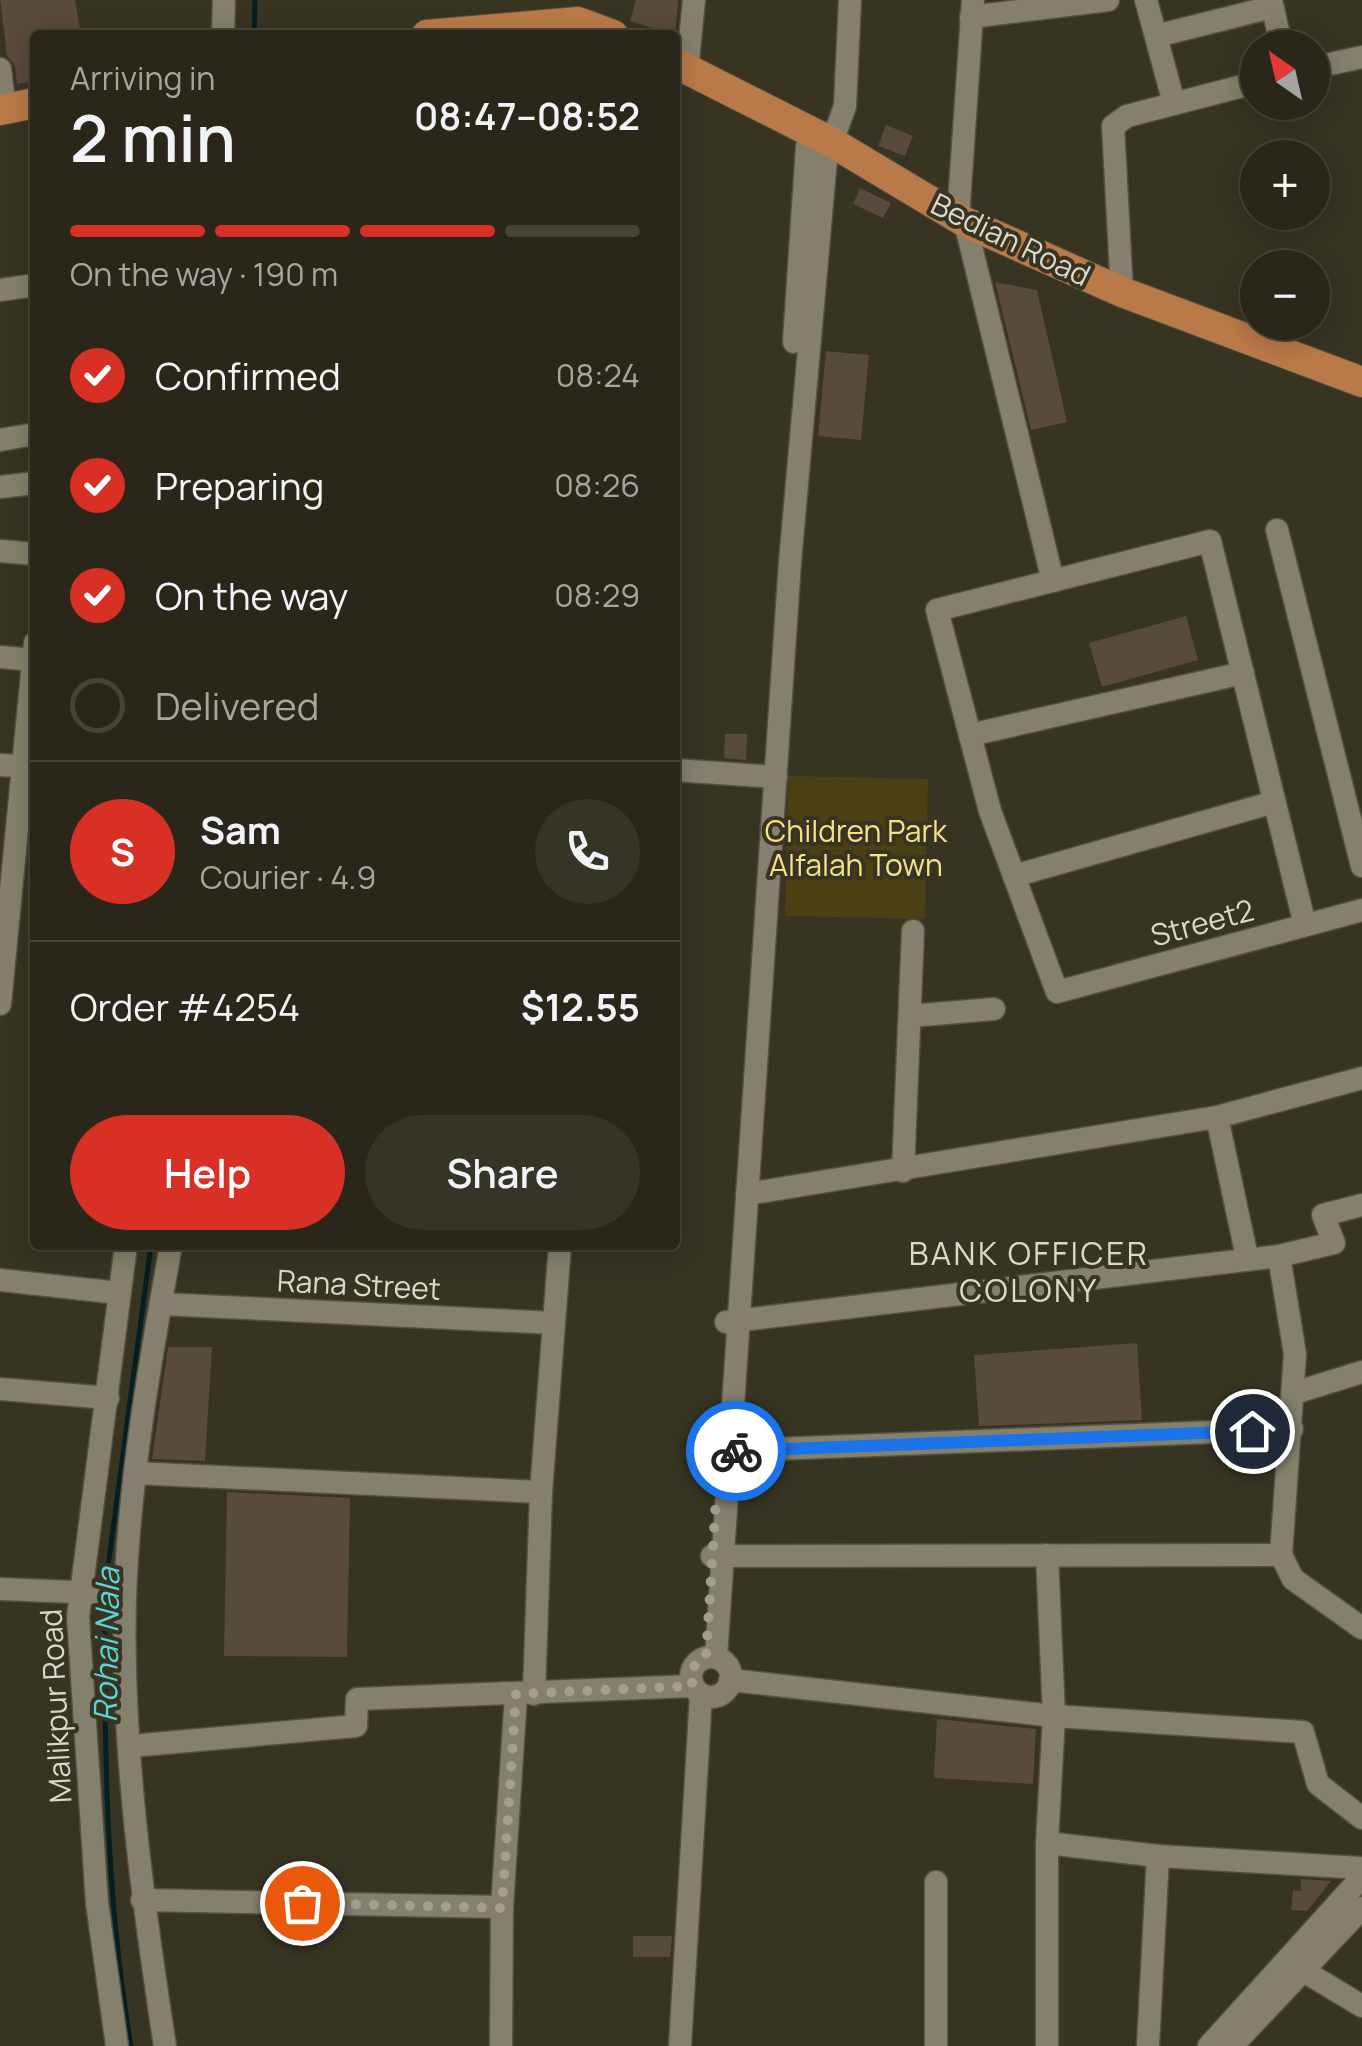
<!DOCTYPE html>
<html lang="en">
<head>
<meta charset="utf-8">
<style>
  :root { --surface:#2a271a; --page:#363327; --text:#f1f3f6; --muted:#a5a5a2; --line:#464439; --accent:#d93025 }
  body { margin:0; font-family:Manrope,sans-serif; background:var(--page); color:var(--text); height:100vh; display:flex; flex-direction:column; font-size:38px; white-space:nowrap }
  * { box-sizing:border-box; margin:0 }
  p { font-size:32px; color:var(--muted) }
  .icon { flex:none; width:55px; height:55px; fill:none; stroke:currentColor; stroke-width:2; stroke-linecap:round; stroke-linejoin:round }
  .map { position:relative; flex:1; overflow:hidden }
  .side { position:absolute; left:30px; top:30px; width:650px; height:1220px; display:flex; flex-direction:column; background:var(--surface); border-radius:10px; box-shadow:0 5px 25px #0003,0 0 0 2px var(--line) }
  .side>* { flex:none }
  .needle { width:65px; rotate:326deg }
  .buttons { position:absolute; left:1240px; top:30px; display:grid; gap:20px }
  .buttons a { display:grid; place-items:center; width:90px; height:90px; border-radius:50%; background:var(--surface); box-shadow:0 5px 25px #0003,0 0 0 2px var(--line); font-size:50px }
  .pin { position:absolute; display:grid; place-items:center; width:85px; height:85px; color:#fff; margin:-42px; border:5px solid #fff; border-radius:50%; box-shadow:0 2px 10px #0007 }
  .courier { position:absolute; display:grid; place-items:center; width:100px; height:100px; margin:-50px; border:8px solid #1a73e8; border-radius:50%; background:#fff; color:#222; box-shadow:0 2px 12px #0007 }
  .summary em { font-style:normal; font-weight:600 }
  .summary div { display:flex; flex-direction:column-reverse }
  .summary { display:flex; align-items:center; justify-content:space-between; height:170px; padding:0 40px }
  h1 { font-size:65px; font-weight:600; line-height:75px }
  .bar { display:grid; grid-template-columns:repeat(4,1fr); gap:15px 10px; align-content:center; height:120px; padding:0 40px }
  .bar i { height:12px; border-radius:8px; background:var(--line) }
  .bar .on { background:var(--accent) }
  .bar p { grid-column:span 4 }
  .line { display:flex; align-items:center; gap:25px; padding:0 40px; border-top:2px solid var(--line) }
  .line div { flex:1 }
  .round { display:grid; place-items:center; flex:none; width:105px; height:105px; border-radius:52px; background:var(--page) }
  ol { padding:0 40px; list-style:none }
  li { display:flex; align-items:center; gap:30px; height:110px }
  li p { margin-inline-start:auto }
  li .icon { padding:10px; border-radius:50%; background:var(--accent); color:#fff; stroke-width:4 }
  li:last-child { color:var(--muted) }
  li i { width:55px; height:55px; border:5px solid var(--line); border-radius:50% }
  .cta { display:flex; gap:20px; margin-top:auto; padding:20px 40px }
  .cta a { flex:1; height:115px; border-radius:60px; background:var(--accent); color:#fff; font-size:40px; font-weight:600; line-height:115px; text-align:center }
  .cta a+a { background:var(--page); color:var(--text) }
  .map>svg:first-child { display:block }
  .green { fill:#4b4014 }
  .lines { fill:none; stroke-linecap:round; stroke-linejoin:round }
  .stream { stroke:#051f20; stroke-width:5 }
  .building { fill:#584a3c }
  .minor-casing { stroke:#545042; stroke-width:25 }
  .major-casing { stroke:#545042; stroke-width:32 }
  .minor { stroke:#85806d; stroke-width:22 }
  .major { stroke:#ba7948; stroke-width:30 }
  .done { stroke:#a29f92; stroke-width:10; stroke-dasharray:0 18 }
  .route { stroke:#1a73e8; stroke-width:12 }
  .labels { text-anchor:middle; dominant-baseline:central; stroke-width:8; stroke-linejoin:round; paint-order:stroke }
  .street-label { font-size:30px; fill:#dbd9ce; stroke:#383422 }
  .park-label { font-size:30px; fill:#f7e08b; stroke:#383422 }
  .neighbourhood-label { font-size:32px; letter-spacing:2.5px; fill:#dbd9ce; stroke:#383422 }
  .water-label { font-size:32px; font-style:italic; fill:#5ad4da; stroke:#383422 }
</style>
</head>
<body>
<div class="map">
<svg width="1362" height="2046" viewBox="0 0 1362 2046">
  <rect width="100%" height="100%" fill="#383422"/>
  <!-- green -->
  <polygon class="green" points="788,776 928,779 925,919 785,916"/>
  <g class="lines">
    <!-- stream -->
    <g class="stream">
      <polyline points="254,35 255,0"/>
      <polyline points="105,1589 151,1245"/>
      <path d="M105,1600C104,1750 106,1897 131,2046"/>
    </g>
  </g>
  <!-- building -->
  <g class="building">
    <polygon points="0,0 75,0 81,35 35,35 35,81 17,84 15,66 7,56"/>
    <polygon points="636,0 678,0 675,35 630,21"/>
    <polygon points="886,125 913,136 905,156 878,146"/>
    <polygon points="860,188 891,203 883,218 853,204"/>
    <polygon points="995,282 1037,290 1067,422 1031,430"/>
    <polygon points="826,351 869,355 861,440 818,436"/>
    <polygon points="1186,616 1198,660 1102,687 1089,643"/>
    <polygon points="725,734 747,734 746,760 724,758"/>
    <polygon points="1137,1343 1142,1420 979,1426 974,1355"/>
    <polygon points="168,1347 212,1347 205,1461 152,1459"/>
    <polygon points="227,1492 350,1498 347,1657 224,1656"/>
    <polygon points="937,1719 1036,1729 1033,1784 934,1778"/>
    <polygon points="1301,1879 1331,1881 1307,1911 1291,1910 1293,1890 1301,1891"/>
    <polygon points="633,1936 672,1936 670,1957 633,1957"/>
  </g>
  <g class="lines">
    <defs>
      <g id="minor">
        <polyline points="1146,0 1174,103"/>
        <polyline points="1271,0 1282,48"/>
        <polyline points="971,17 1108,0"/>
        <polyline points="223,35 224,0"/>
        <polyline points="1156,36 1272,7"/>
        <polyline points="1312,68 1362,57"/>
        <polyline points="0,69 5,109"/>
        <polyline points="687,70 694,0"/>
        <polyline points="958,218 973,0"/>
        <polyline points="965,222 1053,581"/>
        <polyline points="0,290 35,285"/>
        <polyline points="1122,292 1113,126 1127,116 1258,82"/>
        <polyline points="794,342 807,147 815,134"/>
        <polyline points="0,440 35,434"/>
        <polyline points="0,487 35,483"/>
        <polyline points="1277,530 1362,866"/>
        <polyline points="0,551 35,554"/>
        <polyline points="0,657 34,660"/>
        <polyline points="970,735 1243,673"/>
        <polyline points="0,765 35,767"/>
        <polyline points="675,770 776,777"/>
        <polyline points="1014,876 1274,802"/>
        <polyline points="1305,925 1210,541 937,610 990,811 1057,992 1362,910"/>
        <polyline points="0,1004 35,643"/>
        <polyline points="910,1016 994,1009"/>
        <polyline points="1217,1117 1247,1257"/>
        <polyline points="903,1171 913,931"/>
        <polyline points="747,1194 1217,1117 1362,1078"/>
        <polyline points="1279,1256 1295,1354 1281,1555 1293,1579 1362,1628"/>
        <polyline points="0,1280 119,1293"/>
        <polyline points="161,1304 554,1323"/>
        <polyline points="726,1322 1279,1256 1334,1243 1323,1215 1362,1205"/>
        <polyline points="0,1389 108,1398"/>
        <polyline points="1294,1393 1362,1372"/>
        <polyline points="721,1451 1292,1429"/>
        <polyline points="135,1473 541,1492"/>
        <polyline points="1047,1555 1054,1716 1047,1843 1047,2046"/>
        <polyline points="712,1556 1281,1555"/>
        <polyline points="0,1589 125,1594"/>
        <polyline points="716,1657 790,562 826,159 845,106 850,0"/>
        <circle cx="711" cy="1677" r="20"/>
        <polyline points="730,1680 1054,1716 1303,1732 1318,1784 1362,1818"/>
        <polyline points="534,1694 541,1492 560,1245"/>
        <polyline points="131,1746 356,1726 357,1699 693,1686"/>
        <polyline points="1047,1843 1158,1856 1362,1868"/>
        <polyline points="936,1882 936,2046"/>
        <polyline points="142,1900 502,1907"/>
        <polyline points="1292,1964 1362,2006"/>
        <polyline points="117,2046 97,1903 78,1617 126,1245"/>
        <path d="M165,2046C143,1904 121,1743 125,1599C129,1480 150,1362 171,1245"/>
        <polyline points="501,2046 502,1907 516,1695"/>
        <polyline points="680,2046 701,1695"/>
        <polyline points="1148,2046 1158,1856"/>
        <polyline points="1209,2046 1362,1877"/>
        <polyline points="1232,2046 1362,1908"/>
      </g>
      <g id="major">
        <polyline points="427,35 578,22 613,35"/>
        <polyline points="675,63 833,143 965,222 1122,292 1362,382"/>
        <polyline points="0,110 35,103"/>
      </g>
    </defs>
    <!-- minor casing -->
    <use href="#minor" class="minor-casing"/>
    <!-- major casing -->
    <use href="#major" class="major-casing"/>
    <!-- minor -->
    <use href="#minor" class="minor"/>
    <!-- major -->
    <use href="#major" class="major"/>
  </g>
  <g class="lines">
    <!-- done -->
    <polyline class="done" points="302,1903 502,1908 516,1694 692,1686 692,1668 706,1657 719,1451 736,1451"/>
    <!-- route -->
    <polyline class="route" points="736,1451 1252,1431"/>
  </g>
  <g class="labels">
    <!-- street labels -->
    <g class="street-label">
      <text transform="translate(1011 239) rotate(26)">Bedian Road</text>
      <text transform="translate(1202 922) rotate(-15)">Street2</text>
      <text transform="translate(359 1284) rotate(3)">Rana Street</text>
      <text transform="translate(55 1706) rotate(-93)">Malikpur Road</text>
    </g>
    <!-- park labels -->
    <g class="park-label">
      <text x="856" y="830">Children Park<tspan x="856" dy="34">Alfalah Town</tspan></text>
    </g>
    <!-- neighbourhood labels -->
    <g class="neighbourhood-label">
      <text x="1029" y="1253">BANK OFFICER<tspan x="1029" dy="37">COLONY</tspan></text>
    </g>
    <!-- water labels -->
    <g class="water-label">
      <text transform="translate(106 1645) rotate(-89)">Rohai Nala</text>
    </g>
  </g>
</svg>
<div class="buttons">
<a><svg class="needle" viewBox="-14 -14 28 28"><path d="M0-13l5 13h-10z" fill="#e53935"/><path d="M0 13l5-13h-10z" fill="#a5a5a2"/></svg></a>
<a>+</a>
<a>−</a>
</div>
<div class="pin" style="left:302px;top:1903px;background:#ea580c"><svg class="icon" aria-label="bag" viewBox="0 0 24 24"><path d="M5 8h14l-1 12H6zM9 8a3 3 0 0 1 6 0"/></svg></div>
<div class="pin" style="left:1252px;top:1431px;background:#1f2937"><svg class="icon" aria-label="home" viewBox="0 0 24 24"><path d="M3 11l9-7 9 7M6 9v11h12V9"/></svg></div>
<div class="courier" style="left:736px;top:1451px"><svg class="icon" aria-label="bike" viewBox="0 0 24 24"><circle cx="6" cy="16" r="4"/><circle cx="18" cy="16" r="4"/><path d="M6 16l4-8h5l3 8M10 8l3 8H6M13 5h3"/></svg></div>
<section class="side">
<div class="summary"><div><h1>2 min</h1><p>Arriving in</p></div><em>08:47–08:52</em></div>
<div class="bar"><i class="on"></i><i class="on"></i><i class="on"></i><i></i><p>On the way · 190 m</p></div>
<ol>
<li><svg class="icon" aria-label="check" viewBox="0 0 24 24"><path d="M5 12l5 5 9-10"/></svg>Confirmed<p>08:24</p></li>
<li><svg class="icon" aria-label="check" viewBox="0 0 24 24"><path d="M5 12l5 5 9-10"/></svg>Preparing<p>08:26</p></li>
<li><svg class="icon" aria-label="check" viewBox="0 0 24 24"><path d="M5 12l5 5 9-10"/></svg>On the way<p>08:29</p></li>
<li><i></i>Delivered</li>
</ol>
<div class="line" style="height:180px"><b class="round" style="background:var(--accent);color:#fff">S</b><div><b>Sam</b><p>Courier · 4.9</p></div><a class="round"><svg class="icon" aria-label="phone" viewBox="0 0 24 24"><path d="M5 4h4l2 5-3 2q2 4 5 5l2-3 5 2v4C11 20 4 13 5 4z"/></svg></a></div>
<div class="line" style="height:130px"><div>Order #4254</div><b>$12.55</b></div>
<div class="cta"><a>Help</a><a>Share</a></div>
</section>
</div>
</body>
</html>
